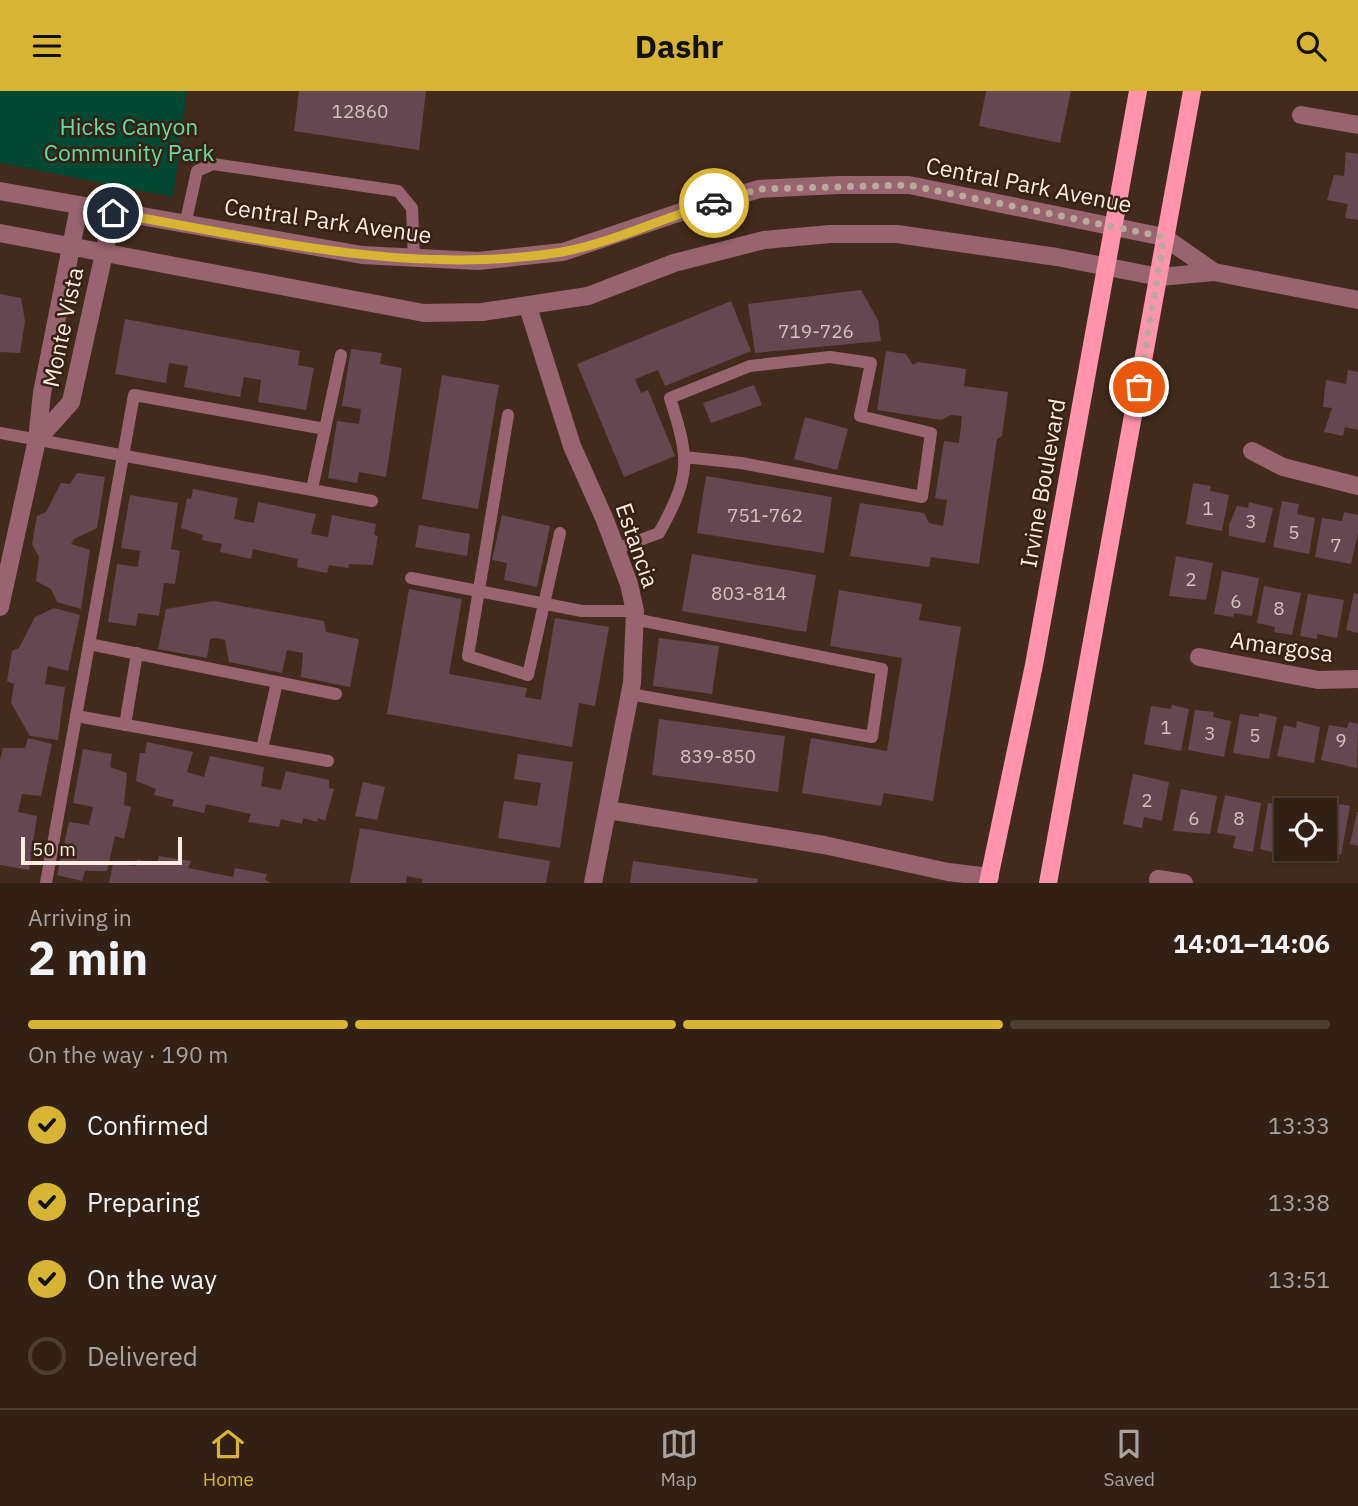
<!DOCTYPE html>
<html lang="en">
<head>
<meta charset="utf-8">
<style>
  :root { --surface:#322015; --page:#3d2d22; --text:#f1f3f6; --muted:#a8a3a0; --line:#4d3e34; --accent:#d7b434 }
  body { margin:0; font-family:"IBM Plex Sans",sans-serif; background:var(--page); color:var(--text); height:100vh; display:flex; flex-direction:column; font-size:26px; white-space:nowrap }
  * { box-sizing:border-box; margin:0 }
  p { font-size:23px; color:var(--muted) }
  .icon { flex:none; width:38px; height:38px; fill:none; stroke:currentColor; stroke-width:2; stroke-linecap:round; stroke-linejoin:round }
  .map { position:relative; height:792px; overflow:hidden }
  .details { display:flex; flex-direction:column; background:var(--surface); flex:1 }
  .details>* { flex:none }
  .fabs { position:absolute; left:1274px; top:707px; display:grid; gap:14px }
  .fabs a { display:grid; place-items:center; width:63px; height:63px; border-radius:0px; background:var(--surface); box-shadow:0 2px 5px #0004,0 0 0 2px var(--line); font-size:35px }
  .scale { position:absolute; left:21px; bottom:18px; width:161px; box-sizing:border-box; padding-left:7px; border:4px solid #fbebe2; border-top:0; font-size:19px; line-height:24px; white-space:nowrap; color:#fbebe2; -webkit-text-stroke:5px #372113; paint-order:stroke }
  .pin { position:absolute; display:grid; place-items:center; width:60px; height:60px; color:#fff; margin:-30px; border:4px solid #fff; border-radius:50%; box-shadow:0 2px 7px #0007 }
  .courier { position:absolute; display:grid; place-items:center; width:70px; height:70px; margin:-35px; border:5px solid #d7b434; border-radius:50%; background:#fff; color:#222; box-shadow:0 2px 9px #0007 }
  .overview em { font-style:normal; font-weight:800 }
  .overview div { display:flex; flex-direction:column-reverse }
  .overview { display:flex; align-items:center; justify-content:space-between; height:119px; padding:0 28px }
  h1 { font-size:46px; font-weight:800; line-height:52px }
  .bar { display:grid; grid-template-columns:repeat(4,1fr); gap:10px 7px; align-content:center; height:84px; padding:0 28px }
  .bar i { height:9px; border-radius:5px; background:var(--line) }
  .bar .selected { background:var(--accent) }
  .bar p { grid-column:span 4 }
  ol { padding:0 28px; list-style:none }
  li { display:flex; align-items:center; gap:21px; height:77px }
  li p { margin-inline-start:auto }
  li .icon { padding:7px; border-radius:50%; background:var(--accent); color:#111; stroke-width:4 }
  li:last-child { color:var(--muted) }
  li i { width:38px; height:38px; border:4px solid var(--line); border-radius:50% }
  header { display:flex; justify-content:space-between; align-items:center; height:91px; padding:0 28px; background:var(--accent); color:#111; font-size:32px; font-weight:800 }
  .dock { display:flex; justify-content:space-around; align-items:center; height:98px; border-top:2px solid var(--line); background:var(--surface); font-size:19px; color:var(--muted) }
  .dock a { display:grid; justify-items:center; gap:4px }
  .dock .selected { color:var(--accent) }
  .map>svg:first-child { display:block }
  .green { fill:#024832 }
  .building { fill:#644751 }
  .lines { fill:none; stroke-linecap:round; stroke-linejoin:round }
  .service { stroke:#98646f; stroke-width:12 }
  .minor { stroke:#98646f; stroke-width:18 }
  .tertiary { stroke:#98646f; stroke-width:18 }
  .primary { stroke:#ff94ac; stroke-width:18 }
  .done { stroke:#baa89d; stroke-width:7; stroke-dasharray:0 12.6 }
  .route { stroke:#d7b434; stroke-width:9 }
  .labels { text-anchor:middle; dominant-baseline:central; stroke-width:5; stroke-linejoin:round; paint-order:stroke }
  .number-label { font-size:19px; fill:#d5c2be }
  .park-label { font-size:23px; fill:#67d8aa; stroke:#372113 }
  .street-label { font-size:23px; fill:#fbebe2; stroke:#372113 }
</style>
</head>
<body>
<header><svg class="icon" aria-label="menu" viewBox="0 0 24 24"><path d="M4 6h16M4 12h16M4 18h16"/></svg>Dashr<svg class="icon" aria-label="search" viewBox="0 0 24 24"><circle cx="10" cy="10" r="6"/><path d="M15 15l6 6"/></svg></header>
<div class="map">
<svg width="1358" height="792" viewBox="0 0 1358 792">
  <rect width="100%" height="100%" fill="#422b1c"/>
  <!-- green -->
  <polygon class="green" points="0,0 187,0 173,106 0,72"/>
  <!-- building -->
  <g class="building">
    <polygon points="299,0 426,0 419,59 294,40"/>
    <polygon points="986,0 1071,0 1060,52 979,35"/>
    <polygon points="1346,61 1358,63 1358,129 1345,127 1348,113 1327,109 1334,84 1344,85"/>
    <polygon points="861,199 878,229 881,250 755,262 748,213"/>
    <polygon points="0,203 21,207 25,230 20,262 0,261"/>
    <polygon points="731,210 751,260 665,295 658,279 635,288 641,302 648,299 675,365 624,386 577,273"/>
    <polygon points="125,228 300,260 298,274 314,277 306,319 258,311 261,289 244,286 240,306 184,296 188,275 169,272 166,292 115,283"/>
    <polygon points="351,258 382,262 380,273 402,277 386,386 359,381 357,392 328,387 337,330 359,333 361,318 342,315"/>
    <polygon points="886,260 906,263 913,274 918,271 966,278 964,295 1008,301 1002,345 997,348 979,473 931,466 929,476 850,465 860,412 924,422 929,432 943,435 947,409 935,407 944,350 959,352 962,325 951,324 941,329 877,319"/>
    <polygon points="1348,279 1358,281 1358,339 1345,336 1343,345 1324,341 1332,317 1323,316 1326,289 1346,293"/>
    <polygon points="442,284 499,294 478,418 422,408"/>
    <polygon points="754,294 762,314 711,332 703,312"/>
    <polygon points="805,326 848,338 837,379 794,368"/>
    <polygon points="77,382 105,386 97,437 74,448 71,453 90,459 81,518 57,511 51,498 36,490 39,466 32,453 37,425 46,421 61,392 70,393"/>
    <polygon points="706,385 832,406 824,462 697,442"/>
    <polygon points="1193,392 1211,395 1210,400 1229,404 1222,440 1186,433"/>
    <polygon points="193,398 238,407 234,428 254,432 258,411 316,423 311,443 328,446 332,424 376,433 374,444 378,445 373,474 349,473 348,477 329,474 327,482 297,476 298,468 253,458 251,468 220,461 222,453 202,449 203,444 181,437 187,407 191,408"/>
    <polygon points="130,404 178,412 171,458 180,460 175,493 164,492 159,525 138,522 136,535 108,531 117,473 138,476 140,460 121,457"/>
    <polygon points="1282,410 1299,413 1297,423 1315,427 1309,463 1273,456"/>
    <polygon points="1249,411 1273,417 1265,452 1229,445 1229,434 1237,415 1248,417"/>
    <polygon points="1344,421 1358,424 1358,442 1351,473 1315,466 1322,427 1342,430"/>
    <polygon points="502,424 550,435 537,496 504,489 507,472 492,469"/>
    <polygon points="419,434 470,443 467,465 415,456"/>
    <polygon points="692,463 816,484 806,541 682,520"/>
    <polygon points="1176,465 1213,472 1206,509 1169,505"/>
    <polygon points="1222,480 1259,487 1252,525 1234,522 1233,526 1214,523"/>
    <polygon points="1264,495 1301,502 1292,544 1274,541 1275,536 1257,532"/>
    <polygon points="409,498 462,508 449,583 527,597 525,606 541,609 555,527 609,536 595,615 579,612 572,656 387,623"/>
    <polygon points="839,499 922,513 919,529 961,536 933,710 884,702 881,715 802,702 811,647 887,660 902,567 830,555"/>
    <polygon points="1354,502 1358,503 1358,542 1346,539"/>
    <polygon points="1308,503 1344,509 1337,547 1317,543 1317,548 1300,545"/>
    <polygon points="214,510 324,530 326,541 359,548 350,596 301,586 303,562 287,559 282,582 229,571 225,549 216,547 210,548 207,567 158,558 166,518"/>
    <polygon points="54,517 80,524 68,580 48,575 45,593 65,596 58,649 30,645 11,612 14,593 7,590 12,560 19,557 35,526"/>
    <polygon points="659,547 719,555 712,603 653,595"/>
    <polygon points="1172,614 1189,618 1181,660 1144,653 1151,615 1171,618"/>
    <polygon points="1195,619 1214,621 1213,626 1231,630 1224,666 1188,659"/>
    <polygon points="1259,622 1277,626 1269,668 1233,662 1240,623 1259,626"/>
    <polygon points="659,628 785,645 778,701 652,684"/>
    <polygon points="1297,630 1320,636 1314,672 1277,665 1284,634 1296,637"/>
    <polygon points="1349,631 1358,633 1357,677 1321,669 1329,634 1347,637"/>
    <polygon points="28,647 52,653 41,705 22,703 18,721 37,725 29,779 0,774 0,669 3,657 25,657"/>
    <polygon points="147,651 193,661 187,681 204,686 210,665 264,676 261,695 281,699 286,680 329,689 329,697 334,698 325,730 318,727 317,731 303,727 302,733 281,728 279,736 248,731 251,723 206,713 204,722 172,715 174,709 154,704 156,698 136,690 140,662 145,662"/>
    <polygon points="83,658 112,663 110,676 127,682 124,714 131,716 124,748 115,745 107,780 85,780 82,790 57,784 69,731 89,734 93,716 73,712"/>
    <polygon points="518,663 573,671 560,757 498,747 504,710 537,715 541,692 514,688"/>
    <polygon points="1133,683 1169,691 1162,730 1144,726 1142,737 1123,733"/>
    <polygon points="363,691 385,696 377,729 355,725"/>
    <polygon points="1181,698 1217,705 1210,743 1173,740"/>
    <polygon points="1225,704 1261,712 1253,761 1233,757 1236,745 1217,742"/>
    <polygon points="1314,708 1350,715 1341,764 1323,760 1325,719 1312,719"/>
    <polygon points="1268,712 1301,716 1301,719 1286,719 1286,753 1278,751 1276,762 1260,758"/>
    <polygon points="1357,721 1358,721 1358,755 1350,753"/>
    <polygon points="360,737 550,770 546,792 422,792 423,788 407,785 406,792 350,792"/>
    <polygon points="159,765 191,770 188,777 233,786 235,777 267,783 265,789 272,792 109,792 113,773 136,775 137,768 157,773"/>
    <polygon points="633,770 758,788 757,792 630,792"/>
  </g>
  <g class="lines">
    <!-- service -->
    <g class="service">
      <polyline points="185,134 197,80 213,73 398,100 412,117 414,168"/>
      <polyline points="508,324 468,565 528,584 560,442"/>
      <polyline points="0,342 372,410"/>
      <polyline points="312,398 341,264"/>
      <path d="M616,458L659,442C691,384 690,370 670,307L750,275L830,266L871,272L860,325L931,342L922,406L741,372L684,366"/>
      <polyline points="411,487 582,520 635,520"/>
      <polyline points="89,553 336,603"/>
      <polyline points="630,603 872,646 882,578 634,528"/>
      <polyline points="76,625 328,670"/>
      <polyline points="125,634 137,562"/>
      <polyline points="262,658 277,591"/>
      <polyline points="46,792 134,304 325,338"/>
    </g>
    <!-- minor -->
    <g class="minor">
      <polyline points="1301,24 1358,34"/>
      <polyline points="528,216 572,355 605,429 629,493 635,520 632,592 593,792"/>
      <polyline points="37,349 71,311 113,122"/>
      <polyline points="1252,360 1283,376 1358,395"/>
      <polyline points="0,516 37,349 42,302 79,116"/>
      <polyline points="1199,566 1318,589 1358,588"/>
      <polyline points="608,719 824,754 948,781 990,786"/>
      <polyline points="1158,788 1184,792"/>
    </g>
    <!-- tertiary -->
    <g class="tertiary">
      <polyline points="0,100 362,164 478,170 563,161 675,123 759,98 838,94 909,94 1164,146 1214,181"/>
      <polyline points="0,142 424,222 482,221 588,205 674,172 764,149 830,143 897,143 1057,166 1159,186 1214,181 1358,209"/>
    </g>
    <!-- primary -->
    <g class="primary">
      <polyline points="988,792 1034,574 1138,0"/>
      <polyline points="1048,792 1192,0"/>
    </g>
  </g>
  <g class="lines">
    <!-- done -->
    <polyline class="done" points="714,112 759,98 909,94 1164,146 1139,296"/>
    <!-- route -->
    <path class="route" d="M113,122C260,147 412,186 562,161C612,152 664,126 714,112"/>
  </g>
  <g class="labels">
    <!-- number labels -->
    <g class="number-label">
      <text x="360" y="20">12860</text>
      <text x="816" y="240">719-726</text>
      <text x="1208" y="417">1</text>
      <text x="765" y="424">751-762</text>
      <text x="1251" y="430">3</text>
      <text x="1294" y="441">5</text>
      <text x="1336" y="454">7</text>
      <text x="1191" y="488">2</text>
      <text x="749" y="502">803-814</text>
      <text x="1236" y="510">6</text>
      <text x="1279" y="517">8</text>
      <text x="1166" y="636">1</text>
      <text x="1210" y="642">3</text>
      <text x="1255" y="644">5</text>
      <text x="1341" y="649">9</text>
      <text x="718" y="665">839-850</text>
      <text x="1147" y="709">2</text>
      <text x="1194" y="727">6</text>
      <text x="1239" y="727">8</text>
    </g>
    <!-- park labels -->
    <g class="park-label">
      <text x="129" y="35">Hicks Canyon<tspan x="129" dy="26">Community Park</tspan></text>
    </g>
    <!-- street labels -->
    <g class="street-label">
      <text transform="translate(1029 93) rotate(11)">Central Park Avenue</text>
      <text transform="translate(328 129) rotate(8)">Central Park Avenue</text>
      <text transform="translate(62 236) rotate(-78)">Monte Vista</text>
      <text transform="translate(1042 392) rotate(-80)">Irvine Boulevard</text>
      <text transform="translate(638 454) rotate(71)">Estancia</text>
      <text transform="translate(1282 555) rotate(8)">Amargosa</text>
    </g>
  </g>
</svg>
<div class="fabs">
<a><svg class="icon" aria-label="locate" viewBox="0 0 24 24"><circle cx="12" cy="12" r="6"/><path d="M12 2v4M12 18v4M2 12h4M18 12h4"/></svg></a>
</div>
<div class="scale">50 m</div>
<div class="pin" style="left:1139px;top:296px;background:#ea580c"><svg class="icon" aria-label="bag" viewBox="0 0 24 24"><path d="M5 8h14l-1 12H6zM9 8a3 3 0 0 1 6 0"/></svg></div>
<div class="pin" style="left:113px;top:122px;background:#1f2937"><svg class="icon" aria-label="home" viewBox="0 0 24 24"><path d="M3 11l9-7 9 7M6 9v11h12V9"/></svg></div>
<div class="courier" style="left:714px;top:112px"><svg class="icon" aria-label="car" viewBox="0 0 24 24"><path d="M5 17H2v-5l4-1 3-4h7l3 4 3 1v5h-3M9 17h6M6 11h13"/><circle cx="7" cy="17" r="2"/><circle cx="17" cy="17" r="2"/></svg></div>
</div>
<section class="details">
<div class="overview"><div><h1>2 min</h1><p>Arriving in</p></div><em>14:01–14:06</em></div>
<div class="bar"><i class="selected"></i><i class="selected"></i><i class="selected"></i><i></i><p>On the way · 190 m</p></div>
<ol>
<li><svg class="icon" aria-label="check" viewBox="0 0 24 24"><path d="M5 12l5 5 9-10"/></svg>Confirmed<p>13:33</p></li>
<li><svg class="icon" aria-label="check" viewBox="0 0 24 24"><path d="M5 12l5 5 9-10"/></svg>Preparing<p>13:38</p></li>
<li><svg class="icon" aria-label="check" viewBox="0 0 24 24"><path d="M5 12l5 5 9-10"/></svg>On the way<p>13:51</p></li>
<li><i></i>Delivered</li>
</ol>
</section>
<nav class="dock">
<a class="selected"><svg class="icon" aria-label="home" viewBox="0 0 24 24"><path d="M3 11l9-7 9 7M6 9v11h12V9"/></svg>Home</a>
<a><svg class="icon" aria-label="map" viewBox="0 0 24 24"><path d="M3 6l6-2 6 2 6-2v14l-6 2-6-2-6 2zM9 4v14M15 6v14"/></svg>Map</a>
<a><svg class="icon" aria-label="saved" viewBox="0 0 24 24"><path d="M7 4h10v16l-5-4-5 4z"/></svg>Saved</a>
</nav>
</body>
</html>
